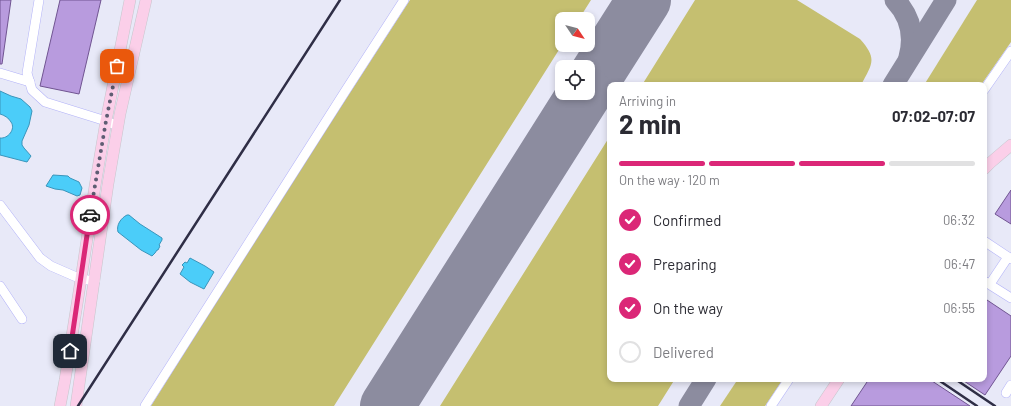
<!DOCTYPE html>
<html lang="en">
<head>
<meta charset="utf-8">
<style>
  :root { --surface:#fff; --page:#f2f2f3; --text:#2b2b33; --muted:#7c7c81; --line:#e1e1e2; --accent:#db2777 }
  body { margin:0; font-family:Barlow,sans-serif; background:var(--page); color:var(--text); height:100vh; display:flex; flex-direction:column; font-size:15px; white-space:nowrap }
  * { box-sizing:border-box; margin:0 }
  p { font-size:13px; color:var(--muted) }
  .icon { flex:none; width:22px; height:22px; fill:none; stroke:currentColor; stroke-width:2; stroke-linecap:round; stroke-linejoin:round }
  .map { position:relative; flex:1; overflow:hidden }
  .side { position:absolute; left:607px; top:82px; width:380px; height:300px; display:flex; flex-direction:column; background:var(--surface); border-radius:8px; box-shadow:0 2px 6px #0003 }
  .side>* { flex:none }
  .needle { width:26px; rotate:125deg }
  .tools { position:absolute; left:555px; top:12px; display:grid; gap:8px }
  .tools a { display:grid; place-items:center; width:40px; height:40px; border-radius:8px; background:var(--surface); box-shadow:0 2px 6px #0003; font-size:20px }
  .pin { position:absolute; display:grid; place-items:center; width:34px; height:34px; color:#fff; margin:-17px; border-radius:8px; box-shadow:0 2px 6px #0006 }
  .courier { position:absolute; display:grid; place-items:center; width:40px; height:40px; margin:-20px; border:3px solid #db2777; border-radius:50%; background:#fff; color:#222; box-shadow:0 1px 5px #0007 }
  .summary em { font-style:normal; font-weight:700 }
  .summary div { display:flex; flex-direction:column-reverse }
  .summary { display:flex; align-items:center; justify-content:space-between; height:68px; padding:0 12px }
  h1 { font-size:26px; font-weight:700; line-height:30px }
  .bar { display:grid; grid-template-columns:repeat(4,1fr); gap:6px 4px; align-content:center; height:48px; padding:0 12px }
  .bar i { height:5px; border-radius:3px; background:var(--line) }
  .bar .on { background:var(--accent) }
  .bar p { grid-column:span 4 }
  ol { padding:0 12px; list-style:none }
  li { display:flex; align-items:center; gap:12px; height:44px }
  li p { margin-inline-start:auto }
  li .icon { padding:4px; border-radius:50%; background:var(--accent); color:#fff; stroke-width:4 }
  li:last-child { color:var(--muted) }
  li i { width:22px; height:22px; border:2px solid var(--line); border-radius:50% }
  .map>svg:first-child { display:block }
  .green { fill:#c5bf70 }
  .water { fill:#4bcdf9; stroke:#3a95bb }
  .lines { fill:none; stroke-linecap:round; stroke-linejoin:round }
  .taxiway { stroke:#8c8c9f; stroke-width:21 }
  .runway { stroke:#8c8c9f; stroke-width:54 }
  .building { fill:#b89bde; stroke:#705491 }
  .minor-casing { stroke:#b2b2f8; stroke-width:10 }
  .major-casing { stroke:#c6c6cc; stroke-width:12 }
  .minor { stroke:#fff; stroke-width:9 }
  .major { stroke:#fbcfe9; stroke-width:11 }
  .rail { stroke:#2f2e46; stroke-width:2.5 }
  .done { stroke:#5e5d73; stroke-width:4; stroke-dasharray:0 7.2 }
  .route { stroke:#db2777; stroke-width:5 }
</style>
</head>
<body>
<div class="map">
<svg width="1011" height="406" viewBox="0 0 1011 406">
  <rect width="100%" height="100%" fill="#e8e9f8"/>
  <!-- green -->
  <g class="green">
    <polygon points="410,0 591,0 579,19 562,19 562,45 334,406 151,406 271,215"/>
    <path d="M695,0H797L860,39C878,59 872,64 861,85H642Z"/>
    <polygon points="977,0 1011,0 1011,42 981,85 924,85"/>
    <polygon points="610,136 610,379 675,379 658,406 440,406"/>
    <polygon points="738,379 783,379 765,406 720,406"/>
  </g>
  <!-- water -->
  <g class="water">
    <path d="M0,91L11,96L21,99L30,107L32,111L29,125L22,141V145L24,148L31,156L27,162L0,155V138C8,139 16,129 11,122C9,118 4,115 0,114Z"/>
    <polygon points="53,175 68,176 70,178 79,182 82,188 80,195 77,196 63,190 55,189 46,186"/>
    <path d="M127,215H129L140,224L162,238V240L159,245L160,246L158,250H157L155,253L152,256L141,250L118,232C116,225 121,218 127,215Z"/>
    <polygon points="190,258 205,266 214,272 204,289 190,282 180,274 184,267 182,265 185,262 187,263"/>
  </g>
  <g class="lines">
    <!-- taxiway -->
    <g class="taxiway">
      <path d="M895,0C910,16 915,35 909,57"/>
      <polyline points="893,85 946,0"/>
      <polyline points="689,406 706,379"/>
    </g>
    <!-- runway -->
    <g class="runway">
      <polyline points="588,88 644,0"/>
      <polyline points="387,406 585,93"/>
    </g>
  </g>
  <!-- building -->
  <g class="building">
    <polygon points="0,0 11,0 2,64 0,64"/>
    <polygon points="60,0 101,0 79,94 40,86"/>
    <polygon points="1011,190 1011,224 995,214"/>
    <polygon points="984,298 1011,316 1011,356 985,395 961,379 984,379"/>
    <polygon points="869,379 929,379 970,406 851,406"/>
  </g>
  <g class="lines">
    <defs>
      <g id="minor">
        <polyline points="39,0 27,73 32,90 45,102 106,121 118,126"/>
        <polyline points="0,73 30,82"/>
        <polyline points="984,90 1011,51"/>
        <polyline points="0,205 40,258 51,266 81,279 95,281"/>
        <polyline points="984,241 1011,259"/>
        <polyline points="984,281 1011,298"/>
        <polyline points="990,284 1008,257"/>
        <polyline points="0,286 22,319"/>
        <polyline points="1006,393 1011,385"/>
        <polyline points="145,406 346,90 404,0"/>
        <polyline points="771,406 789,379"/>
      </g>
      <g id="major">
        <polyline points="984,169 990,163 1011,145"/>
        <polyline points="60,406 65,380 81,279 95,186 106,121 130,0"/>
        <polyline points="76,406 108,184 120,114 146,0"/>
        <polyline points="821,406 839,379"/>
      </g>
    </defs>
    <!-- minor casing -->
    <use href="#minor" class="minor-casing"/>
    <!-- major casing -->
    <use href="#major" class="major-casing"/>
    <!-- minor -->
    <use href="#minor" class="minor"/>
    <!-- major -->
    <use href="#major" class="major"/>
    <!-- rail -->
    <g class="rail">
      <polyline points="937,379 977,406"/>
      <polyline points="955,379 995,406"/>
      <polyline points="78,406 340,0"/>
    </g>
  </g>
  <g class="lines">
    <!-- done -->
    <polyline class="done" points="90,215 106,121 117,66"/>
    <!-- route -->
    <polyline class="route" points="70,351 90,215"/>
  </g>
</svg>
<div class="tools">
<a><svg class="needle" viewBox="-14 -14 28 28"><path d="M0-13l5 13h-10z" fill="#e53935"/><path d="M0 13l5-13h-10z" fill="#7c7c81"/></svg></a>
<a><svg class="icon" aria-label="locate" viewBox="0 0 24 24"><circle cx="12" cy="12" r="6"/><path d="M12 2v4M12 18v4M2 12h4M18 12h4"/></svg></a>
</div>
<div class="pin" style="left:117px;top:66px;background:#ea580c"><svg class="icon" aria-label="bag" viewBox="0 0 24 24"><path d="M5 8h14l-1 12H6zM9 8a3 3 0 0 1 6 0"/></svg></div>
<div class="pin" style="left:70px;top:351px;background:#1f2937"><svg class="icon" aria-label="home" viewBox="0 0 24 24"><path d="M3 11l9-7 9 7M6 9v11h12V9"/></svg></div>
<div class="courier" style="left:90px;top:215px"><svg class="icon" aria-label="car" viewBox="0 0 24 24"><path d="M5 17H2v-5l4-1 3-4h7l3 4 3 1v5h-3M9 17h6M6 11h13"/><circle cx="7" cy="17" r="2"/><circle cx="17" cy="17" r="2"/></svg></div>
<section class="side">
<div class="summary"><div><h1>2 min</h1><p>Arriving in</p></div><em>07:02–07:07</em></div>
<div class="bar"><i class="on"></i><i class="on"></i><i class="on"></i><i></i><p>On the way · 120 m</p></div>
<ol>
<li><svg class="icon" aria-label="check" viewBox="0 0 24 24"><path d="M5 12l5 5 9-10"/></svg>Confirmed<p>06:32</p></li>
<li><svg class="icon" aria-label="check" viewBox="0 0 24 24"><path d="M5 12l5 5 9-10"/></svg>Preparing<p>06:47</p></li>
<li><svg class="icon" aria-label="check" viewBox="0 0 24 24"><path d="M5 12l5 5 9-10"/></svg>On the way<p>06:55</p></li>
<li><i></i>Delivered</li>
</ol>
</section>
</div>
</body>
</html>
